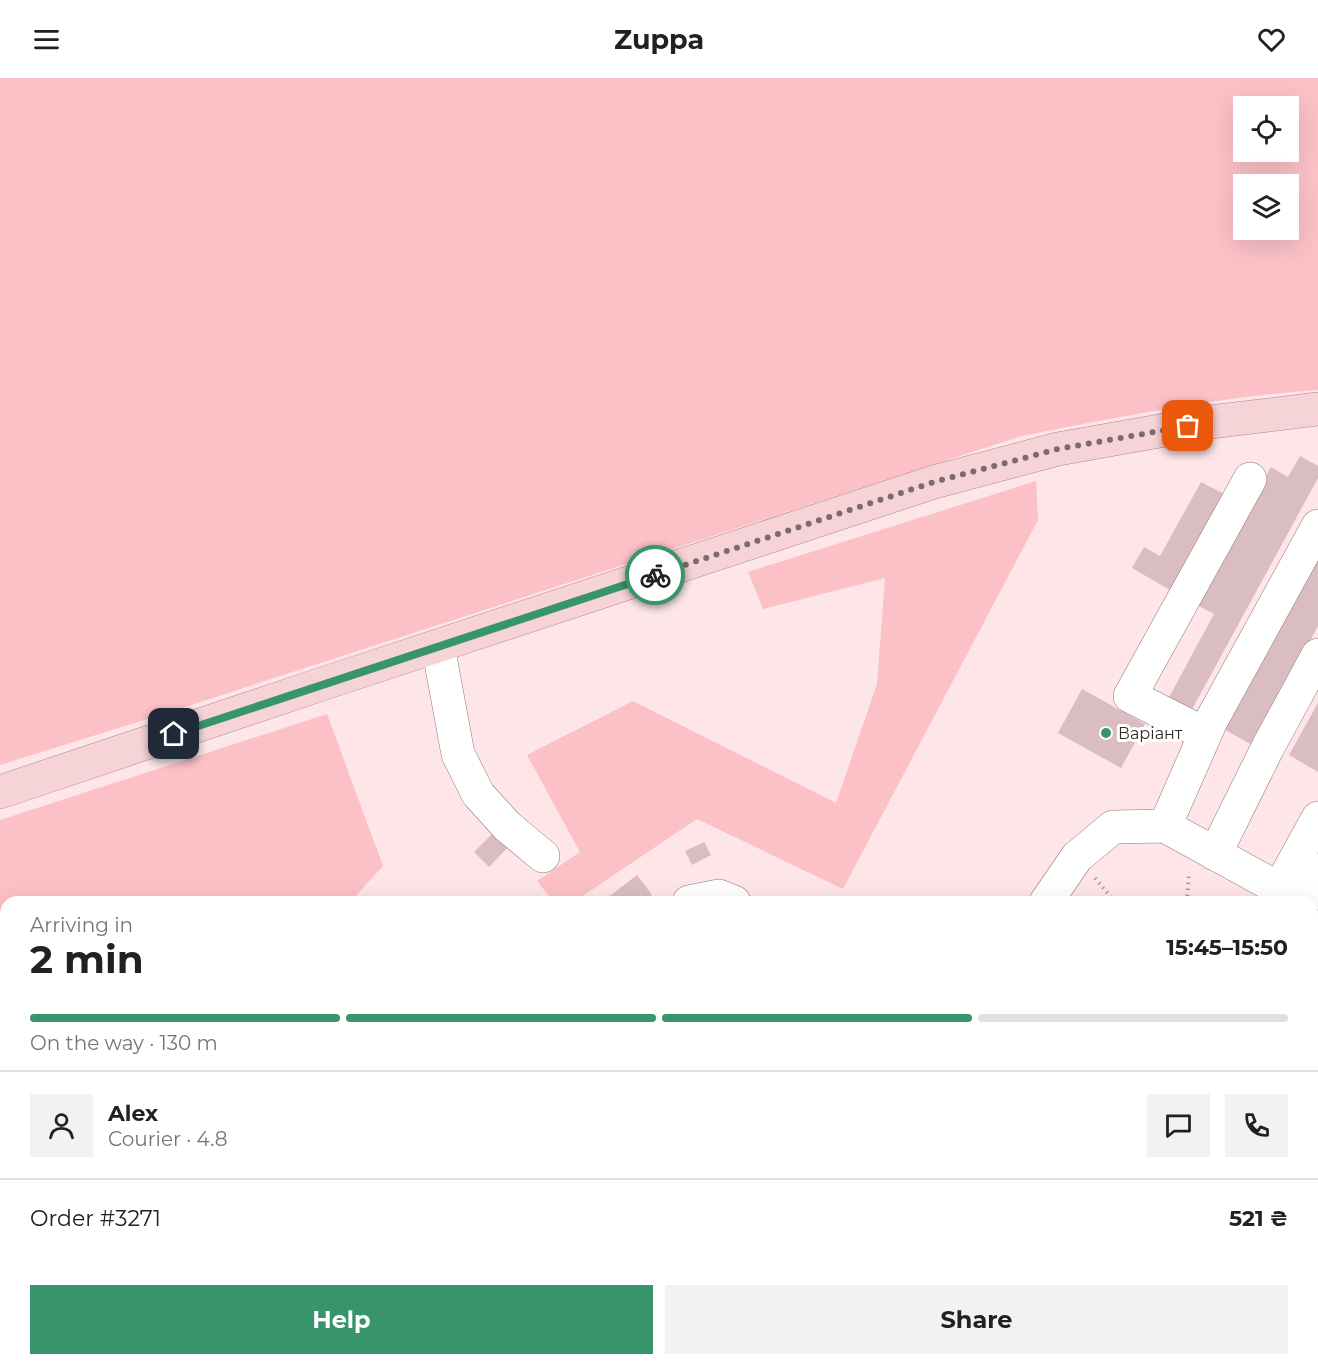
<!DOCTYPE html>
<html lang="en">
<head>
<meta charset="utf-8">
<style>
  :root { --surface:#fff; --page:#f2f2f2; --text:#202124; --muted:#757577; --line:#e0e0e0; --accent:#38946b }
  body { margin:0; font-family:Montserrat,sans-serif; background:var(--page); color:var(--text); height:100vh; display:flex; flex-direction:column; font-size:22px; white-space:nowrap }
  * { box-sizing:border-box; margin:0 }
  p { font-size:20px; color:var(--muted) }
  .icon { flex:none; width:33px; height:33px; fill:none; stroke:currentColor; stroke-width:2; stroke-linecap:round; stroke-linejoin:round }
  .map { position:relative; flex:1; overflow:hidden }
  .panel { position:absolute; left:0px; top:818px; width:1318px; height:470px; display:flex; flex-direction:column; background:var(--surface); border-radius:18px 18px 0 0; box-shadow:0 6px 24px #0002 }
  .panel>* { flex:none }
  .tools { position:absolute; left:1233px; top:18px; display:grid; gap:12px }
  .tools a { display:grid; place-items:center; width:66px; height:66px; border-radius:0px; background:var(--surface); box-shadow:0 6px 24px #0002; font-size:30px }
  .pin { position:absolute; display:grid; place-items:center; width:51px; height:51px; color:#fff; margin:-26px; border-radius:12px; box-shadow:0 3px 9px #0006 }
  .courier { position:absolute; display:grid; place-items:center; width:60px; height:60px; margin:-30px; border:4px solid #38946b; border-radius:50%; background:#fff; color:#222; box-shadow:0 2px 8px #0007 }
  .summary em { font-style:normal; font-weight:700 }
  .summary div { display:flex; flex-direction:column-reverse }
  .summary { display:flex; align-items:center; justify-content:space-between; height:102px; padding:0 30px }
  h1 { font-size:39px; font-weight:700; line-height:45px }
  .bar { display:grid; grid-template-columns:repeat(4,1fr); gap:9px 6px; align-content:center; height:72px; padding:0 30px }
  .bar i { height:8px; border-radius:4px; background:var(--line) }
  .bar .current { background:var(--accent) }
  .bar p { grid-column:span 4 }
  .line { display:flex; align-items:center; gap:15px; padding:0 30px; border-top:2px solid var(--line) }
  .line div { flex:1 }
  .round { display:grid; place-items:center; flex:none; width:63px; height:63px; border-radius:0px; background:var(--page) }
  .primary-button { display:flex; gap:12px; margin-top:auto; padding:12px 30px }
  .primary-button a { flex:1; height:69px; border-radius:0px; background:var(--accent); color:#fff; font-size:24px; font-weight:700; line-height:69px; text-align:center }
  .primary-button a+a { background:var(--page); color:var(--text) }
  header { display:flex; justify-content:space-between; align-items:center; height:78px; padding:0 30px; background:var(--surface); font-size:27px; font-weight:700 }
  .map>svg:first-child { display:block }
  .green { fill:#fbc1c7; fill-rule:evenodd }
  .building { fill:#dabdc0 }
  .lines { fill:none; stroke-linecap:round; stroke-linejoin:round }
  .minor-casing { stroke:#907678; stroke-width:34 }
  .major-casing { stroke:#af858a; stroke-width:34 }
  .path { stroke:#ae9b9e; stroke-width:4; stroke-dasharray:1.5 4.5; stroke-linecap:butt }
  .minor { stroke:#fff; stroke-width:33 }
  .major { stroke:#f6d3d7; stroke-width:33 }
  .done { stroke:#7b6b6d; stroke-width:6; stroke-dasharray:0 10.8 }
  .route { stroke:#38946b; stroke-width:8 }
  .poi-dot { fill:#38946b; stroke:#fff; stroke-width:2 }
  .labels { text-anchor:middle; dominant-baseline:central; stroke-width:6; stroke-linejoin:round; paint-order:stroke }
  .poi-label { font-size:16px; fill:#352a2b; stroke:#fff; text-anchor:start }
</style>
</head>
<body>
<header><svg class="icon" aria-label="menu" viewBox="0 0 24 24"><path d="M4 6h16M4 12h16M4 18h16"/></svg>Zuppa<svg class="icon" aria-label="heart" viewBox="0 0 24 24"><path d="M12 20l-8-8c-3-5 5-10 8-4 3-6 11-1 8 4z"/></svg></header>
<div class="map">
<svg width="1318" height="1286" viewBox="0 0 1318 1286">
  <rect width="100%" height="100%" fill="#fde5e8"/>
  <!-- green -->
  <g class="green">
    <path d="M0,0H1318V312C1218,319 1120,339 1022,358L160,637L0,687ZM1244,28H1288V74H1244ZM1244,106H1288V152H1244Z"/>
    <polygon points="1036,403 1038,442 843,811 697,741 575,823 553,823 537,803 580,774 527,677 633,623 836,725 877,606 885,500 763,531 748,494"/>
    <polygon points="327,636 383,788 351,823 6,824 6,836 0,834 0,742"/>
    <polygon points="0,945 6,946 6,1115 0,1118"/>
    <polygon points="1313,1124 1318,1127 1318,1286 1158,1286 1148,1281 1312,1281"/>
  </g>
  <!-- building -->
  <g class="building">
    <polygon points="1300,378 1318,388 1318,400 1190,635 1167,623 1214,536 1197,527 1271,389 1288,399"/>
    <polygon points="1201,404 1224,416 1170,512 1132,490 1144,469 1160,478"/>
    <polygon points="1318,468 1318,548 1254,668 1220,649"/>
    <polygon points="1082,611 1145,646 1121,690 1058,655"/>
    <polygon points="1318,625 1318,694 1289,677"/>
    <polygon points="494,754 509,768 489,789 474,774"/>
    <polygon points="704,764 711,777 692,787 685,773"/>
    <polygon points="637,797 652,817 644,824 602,824"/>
    <polygon points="1312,900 1318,903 1318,955 1312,952"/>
    <polygon points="972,1281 1035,1281 1032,1286 969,1286"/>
  </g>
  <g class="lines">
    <defs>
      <g id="minor">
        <polyline points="438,568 458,676 478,716 507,748 543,778"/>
        <polyline points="1205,656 1130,618 1250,401"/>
        <polyline points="1165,748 1211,643 1318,448"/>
        <polyline points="1215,776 1268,669 1318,577"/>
        <polyline points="1279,811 1318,740"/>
        <polyline points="1301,822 1318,792"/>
        <polyline points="689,824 719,818 734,824"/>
        <polyline points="1046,824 1077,779 1113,749 1165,748 1303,824"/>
        <polyline points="1312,984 1318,987"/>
        <polyline points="1312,1077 1318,1067"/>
        <polyline points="1312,1103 1318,1106"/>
        <polyline points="0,1146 6,1143"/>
        <polyline points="957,1286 960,1281"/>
        <polyline points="1134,1286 1136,1281 1146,1286"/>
      </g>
      <polyline id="major" points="0,714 325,605 934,404 1058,371 1210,344 1318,331"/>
    </defs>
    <!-- minor casing -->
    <use href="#minor" class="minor-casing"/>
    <!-- major casing -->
    <use href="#major" class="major-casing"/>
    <!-- path -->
    <g class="path">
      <polyline points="1095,800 1115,824"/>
      <polyline points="1187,824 1189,794"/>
    </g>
    <!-- minor -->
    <use href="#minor" class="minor"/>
    <!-- major -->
    <use href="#major" class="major"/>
  </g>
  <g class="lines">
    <!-- done -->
    <polyline class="done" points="655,497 934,404 1058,371 1188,348"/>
    <!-- route -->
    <polyline class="route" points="174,656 655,497"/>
  </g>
  <!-- markers -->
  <circle class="poi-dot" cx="1106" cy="655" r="6"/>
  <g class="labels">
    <!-- poi labels -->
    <g class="poi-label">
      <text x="1118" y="655">Варіант</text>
    </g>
  </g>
</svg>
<div class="tools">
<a><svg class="icon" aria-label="locate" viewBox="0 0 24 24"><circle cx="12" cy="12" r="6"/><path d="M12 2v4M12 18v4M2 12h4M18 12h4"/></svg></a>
<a><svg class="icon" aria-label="layers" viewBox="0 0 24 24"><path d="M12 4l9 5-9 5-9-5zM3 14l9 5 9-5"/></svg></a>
</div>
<div class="pin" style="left:1188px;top:348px;background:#ea580c"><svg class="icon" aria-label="bag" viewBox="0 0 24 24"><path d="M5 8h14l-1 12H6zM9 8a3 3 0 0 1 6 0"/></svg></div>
<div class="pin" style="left:174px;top:656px;background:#1f2937"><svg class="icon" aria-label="home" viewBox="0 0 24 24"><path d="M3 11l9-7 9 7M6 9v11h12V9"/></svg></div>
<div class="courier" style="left:655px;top:497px"><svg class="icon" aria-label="bike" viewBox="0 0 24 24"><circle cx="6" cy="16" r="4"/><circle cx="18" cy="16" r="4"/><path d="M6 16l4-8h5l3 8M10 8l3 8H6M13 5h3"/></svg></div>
<section class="panel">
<div class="summary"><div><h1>2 min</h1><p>Arriving in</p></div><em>15:45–15:50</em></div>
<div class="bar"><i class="current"></i><i class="current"></i><i class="current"></i><i></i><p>On the way · 130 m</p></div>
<div class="line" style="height:108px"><a class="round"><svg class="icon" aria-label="person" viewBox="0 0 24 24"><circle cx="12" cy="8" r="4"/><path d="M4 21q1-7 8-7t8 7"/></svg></a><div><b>Alex</b><p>Courier · 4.8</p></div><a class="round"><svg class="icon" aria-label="chat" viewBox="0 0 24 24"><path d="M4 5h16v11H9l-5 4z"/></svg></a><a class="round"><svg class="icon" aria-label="phone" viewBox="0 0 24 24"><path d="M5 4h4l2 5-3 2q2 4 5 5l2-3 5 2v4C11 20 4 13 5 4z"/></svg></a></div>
<div class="line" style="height:78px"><div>Order #3271</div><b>521 ₴</b></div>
<div class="primary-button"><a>Help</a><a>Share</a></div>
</section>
</div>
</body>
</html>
